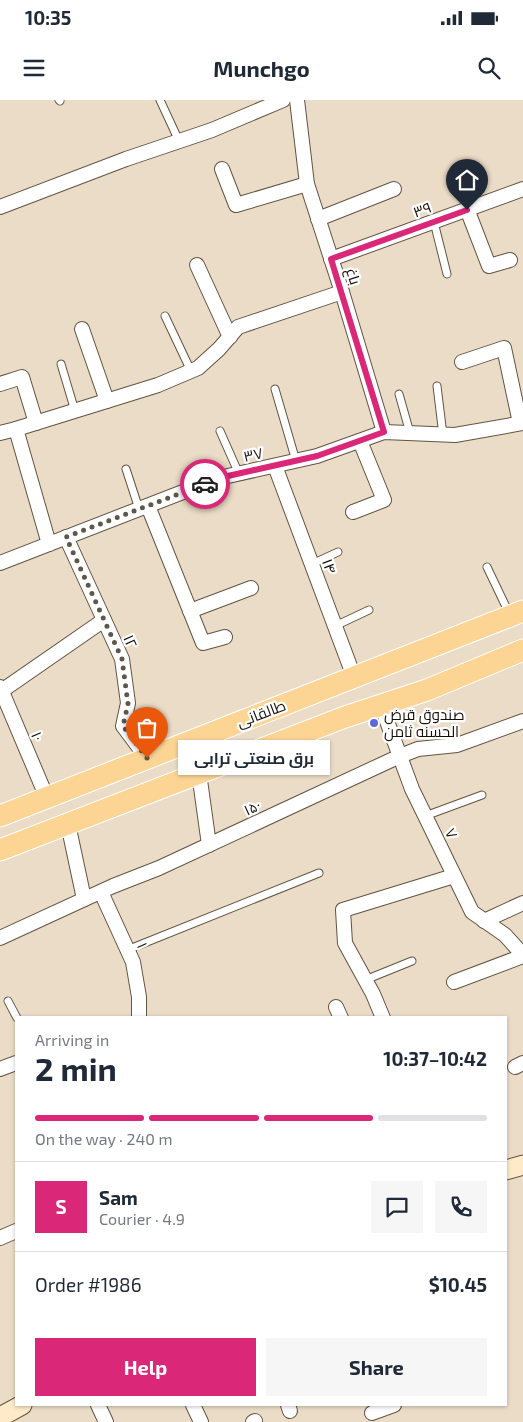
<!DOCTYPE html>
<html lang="en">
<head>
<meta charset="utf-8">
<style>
  :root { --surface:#fff; --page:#f6f6f7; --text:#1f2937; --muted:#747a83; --line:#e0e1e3; --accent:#db2777 }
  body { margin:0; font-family:"Exo 2",Cairo,sans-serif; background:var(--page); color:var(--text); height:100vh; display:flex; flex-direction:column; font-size:19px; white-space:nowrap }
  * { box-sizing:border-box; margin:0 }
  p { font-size:16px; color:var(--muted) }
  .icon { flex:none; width:28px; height:28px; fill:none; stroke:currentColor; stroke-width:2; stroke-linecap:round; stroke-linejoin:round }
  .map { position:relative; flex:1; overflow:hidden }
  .side { position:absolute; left:15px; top:916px; width:492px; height:390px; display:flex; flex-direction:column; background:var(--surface); border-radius:0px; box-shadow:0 1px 4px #0004 }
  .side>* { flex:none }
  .pin { position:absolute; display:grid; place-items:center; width:42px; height:42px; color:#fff; margin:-51px -21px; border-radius:50% 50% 50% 0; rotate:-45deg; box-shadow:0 0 5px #0007 }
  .pin .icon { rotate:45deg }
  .courier { position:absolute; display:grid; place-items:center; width:50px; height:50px; margin:-25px; border:4px solid #db2777; border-radius:50%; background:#fff; color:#222; box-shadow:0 1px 6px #0007 }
  .bubble { position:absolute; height:35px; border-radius:0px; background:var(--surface); box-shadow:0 1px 4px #0004; font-size:16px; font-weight:700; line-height:35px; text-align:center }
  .summary em { font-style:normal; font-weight:700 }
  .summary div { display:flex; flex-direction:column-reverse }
  .summary { display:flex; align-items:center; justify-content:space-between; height:85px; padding:0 20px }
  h1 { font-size:32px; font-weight:700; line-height:38px }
  .bar { display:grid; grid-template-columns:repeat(4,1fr); gap:8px 5px; align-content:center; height:60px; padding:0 20px }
  .bar i { height:6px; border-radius:4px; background:var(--line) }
  .bar .on { background:var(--accent) }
  .bar p { grid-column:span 4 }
  .line { display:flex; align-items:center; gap:12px; padding:0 20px; border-top:1px solid var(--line) }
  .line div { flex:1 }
  .round { display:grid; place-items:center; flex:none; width:52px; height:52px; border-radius:0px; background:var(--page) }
  .action { display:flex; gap:10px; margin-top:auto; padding:10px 20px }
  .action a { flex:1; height:58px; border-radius:0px; background:var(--accent); color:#fff; font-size:20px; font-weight:700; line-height:58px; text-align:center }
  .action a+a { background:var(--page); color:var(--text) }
  .status { display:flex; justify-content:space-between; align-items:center; height:35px; padding:0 25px; background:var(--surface); direction:ltr }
  .status svg { height:14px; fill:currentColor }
  header { display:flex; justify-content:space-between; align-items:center; height:65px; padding:0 20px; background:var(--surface); font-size:22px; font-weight:700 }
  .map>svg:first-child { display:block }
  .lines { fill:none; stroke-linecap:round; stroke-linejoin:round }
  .lane-casing { stroke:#615442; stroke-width:9 }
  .street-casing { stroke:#615442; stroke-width:16 }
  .secondary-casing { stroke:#615442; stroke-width:21 }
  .primary-casing { stroke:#fff; stroke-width:23 }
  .lane { stroke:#fff; stroke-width:7 }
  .street { stroke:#fff; stroke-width:14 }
  .secondary { stroke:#feeac9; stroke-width:19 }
  .primary { stroke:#fcd494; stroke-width:21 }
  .done { stroke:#60574b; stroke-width:5; stroke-dasharray:0 9 }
  .route { stroke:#db2777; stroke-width:6 }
  .poi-dot { fill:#5f67df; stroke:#fff; stroke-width:2 }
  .labels { text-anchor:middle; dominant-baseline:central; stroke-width:4.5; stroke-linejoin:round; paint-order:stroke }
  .street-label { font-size:15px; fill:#150f08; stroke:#fff }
  .poi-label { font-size:15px; fill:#150f08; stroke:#fff; text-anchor:start }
</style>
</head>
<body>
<div class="status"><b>10:35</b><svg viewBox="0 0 49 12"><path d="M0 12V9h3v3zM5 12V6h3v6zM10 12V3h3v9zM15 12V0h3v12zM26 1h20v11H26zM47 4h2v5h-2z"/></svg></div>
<header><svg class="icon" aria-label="menu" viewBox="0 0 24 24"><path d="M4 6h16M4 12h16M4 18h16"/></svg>Munchgo<svg class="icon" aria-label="search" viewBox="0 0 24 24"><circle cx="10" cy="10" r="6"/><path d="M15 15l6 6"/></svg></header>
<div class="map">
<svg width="523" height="1322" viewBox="0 0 523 1322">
  <rect width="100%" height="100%" fill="#ebdcc7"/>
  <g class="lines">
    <defs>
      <g id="lane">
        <polyline points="59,0 60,1"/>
        <polyline points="160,0 179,41"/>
        <polyline points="434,122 447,174"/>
        <polyline points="165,216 191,271"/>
        <polyline points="61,264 75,311"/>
        <polyline points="437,286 443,335"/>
        <polyline points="275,289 296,361"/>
        <polyline points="399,294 410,333"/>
        <polyline points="220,331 239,374"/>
        <polyline points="126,369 139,409"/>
        <polyline points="312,464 338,452"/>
        <polyline points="487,467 509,513"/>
        <polyline points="335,526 369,510"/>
        <polyline points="425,716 482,695"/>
        <polyline points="127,850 319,773"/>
        <polyline points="365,880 412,861"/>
        <polyline points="8,901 17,918"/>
      </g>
      <g id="street">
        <polyline points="297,0 307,84 342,192 384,332"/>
        <polyline points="222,69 236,105 307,84"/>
        <polyline points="0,107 126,59 212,30 283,0"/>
        <polyline points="467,109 489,166 510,160"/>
        <polyline points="318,119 394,89"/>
        <polyline points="331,159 523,89"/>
        <polyline points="197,165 230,237"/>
        <polyline points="82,229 107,301"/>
        <polyline points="462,262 504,248 520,323"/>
        <polyline points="0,284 22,277 36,323"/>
        <polyline points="16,329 158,285 198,268 219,249 238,227 342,192"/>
        <polyline points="0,333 16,329 49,444"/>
        <polyline points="275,366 354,577"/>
        <polyline points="148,406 203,543 225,537"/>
        <polyline points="353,412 384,400 360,341"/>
        <polyline points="66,437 122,559 128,603 123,626 147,658"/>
        <polyline points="0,463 219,378 317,356 384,332 455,335 523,323"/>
        <polyline points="190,511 251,488"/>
        <polyline points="0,587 47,698"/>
        <polyline points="0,592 104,520"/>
        <polyline points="381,605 412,689 472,812 505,835 523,855"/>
        <polyline points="199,673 209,745"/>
        <polyline points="68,724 84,799"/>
        <polyline points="101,792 133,862 139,897 139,918"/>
        <polyline points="484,821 523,803"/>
        <polyline points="0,838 113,786 159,768 400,656 418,649 457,645 523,621"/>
        <polyline points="454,882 523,856"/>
        <polyline points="336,907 341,918"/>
        <polyline points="383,918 373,894 345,843 343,810 454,776"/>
        <polyline points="515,967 523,963"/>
        <polyline points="0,969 16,963"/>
        <polyline points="0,1138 16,1131"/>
        <polyline points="98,1305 106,1322"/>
        <polyline points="193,1305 201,1322"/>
        <polyline points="288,1305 290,1311"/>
        <polyline points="372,1313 394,1305"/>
        <polyline points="253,1322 255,1321"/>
      </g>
      <g id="secondary">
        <polyline points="506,1070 523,1065"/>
        <polyline points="0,1317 22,1305"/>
      </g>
      <g id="primary">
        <polyline points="0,716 523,511"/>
        <polyline points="0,750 345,617 427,590 523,550"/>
      </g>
    </defs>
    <!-- lane casing -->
    <use href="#lane" class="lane-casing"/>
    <!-- street casing -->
    <use href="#street" class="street-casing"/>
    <!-- secondary casing -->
    <use href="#secondary" class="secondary-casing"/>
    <!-- primary casing -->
    <use href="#primary" class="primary-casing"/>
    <!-- lane -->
    <use href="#lane" class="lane"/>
    <!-- street -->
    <use href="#street" class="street"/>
    <!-- secondary -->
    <use href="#secondary" class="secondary"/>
    <!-- primary -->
    <use href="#primary" class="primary"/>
  </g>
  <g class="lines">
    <!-- done -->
    <polyline class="done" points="147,658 123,626 128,604 122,559 66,437 205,384"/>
    <!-- route -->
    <polyline class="route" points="205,384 219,378 317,356 384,332 331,159 467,110"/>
  </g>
  <!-- markers -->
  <circle class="poi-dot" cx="374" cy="623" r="5"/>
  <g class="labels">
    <!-- street labels -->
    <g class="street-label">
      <text transform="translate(422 109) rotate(-20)">۳۹</text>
      <text transform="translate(354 176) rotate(72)">باغ</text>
      <text transform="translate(253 354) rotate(-13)">۳۷</text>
      <text transform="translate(330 466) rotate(69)">۱۴</text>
      <text transform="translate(131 541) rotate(66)">۱۲</text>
      <text transform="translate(261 613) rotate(-21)">طالقانی</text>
      <text transform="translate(38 636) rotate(67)">۱۰</text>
      <text transform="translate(252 707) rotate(-25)">۱۵۰</text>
      <text transform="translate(452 733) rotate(64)">۷</text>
      <text transform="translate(143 845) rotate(65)">۱</text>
    </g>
    <!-- poi labels -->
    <g class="poi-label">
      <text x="384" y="614">صندوق قرض<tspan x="384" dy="17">الحسنه ثامن</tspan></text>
    </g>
  </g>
</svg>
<div class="pin" style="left:147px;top:658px;background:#ea580c"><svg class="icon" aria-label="bag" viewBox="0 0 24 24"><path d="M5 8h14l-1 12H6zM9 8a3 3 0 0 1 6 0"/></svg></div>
<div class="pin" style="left:467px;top:110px;background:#1f2937"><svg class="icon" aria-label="home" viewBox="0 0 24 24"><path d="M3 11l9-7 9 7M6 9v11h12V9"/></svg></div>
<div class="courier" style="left:205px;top:384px"><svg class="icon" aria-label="car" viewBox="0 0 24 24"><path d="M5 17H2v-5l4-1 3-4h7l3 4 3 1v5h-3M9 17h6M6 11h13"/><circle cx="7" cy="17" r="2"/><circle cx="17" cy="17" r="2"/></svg></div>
<div class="bubble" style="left:178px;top:640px;width:152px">برق صنعتی ترابی</div>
<section class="side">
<div class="summary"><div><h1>2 min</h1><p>Arriving in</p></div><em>10:37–10:42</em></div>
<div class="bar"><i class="on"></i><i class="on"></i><i class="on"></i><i></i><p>On the way · 240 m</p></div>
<div class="line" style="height:90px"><b class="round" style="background:var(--accent);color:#fff">S</b><div><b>Sam</b><p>Courier · 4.9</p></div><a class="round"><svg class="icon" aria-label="chat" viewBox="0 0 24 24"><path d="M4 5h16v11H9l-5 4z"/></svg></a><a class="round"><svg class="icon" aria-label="phone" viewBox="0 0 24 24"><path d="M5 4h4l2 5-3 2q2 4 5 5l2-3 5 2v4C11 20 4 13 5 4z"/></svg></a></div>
<div class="line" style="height:65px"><div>Order #1986</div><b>$10.45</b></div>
<div class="action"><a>Help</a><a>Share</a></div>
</section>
</div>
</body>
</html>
